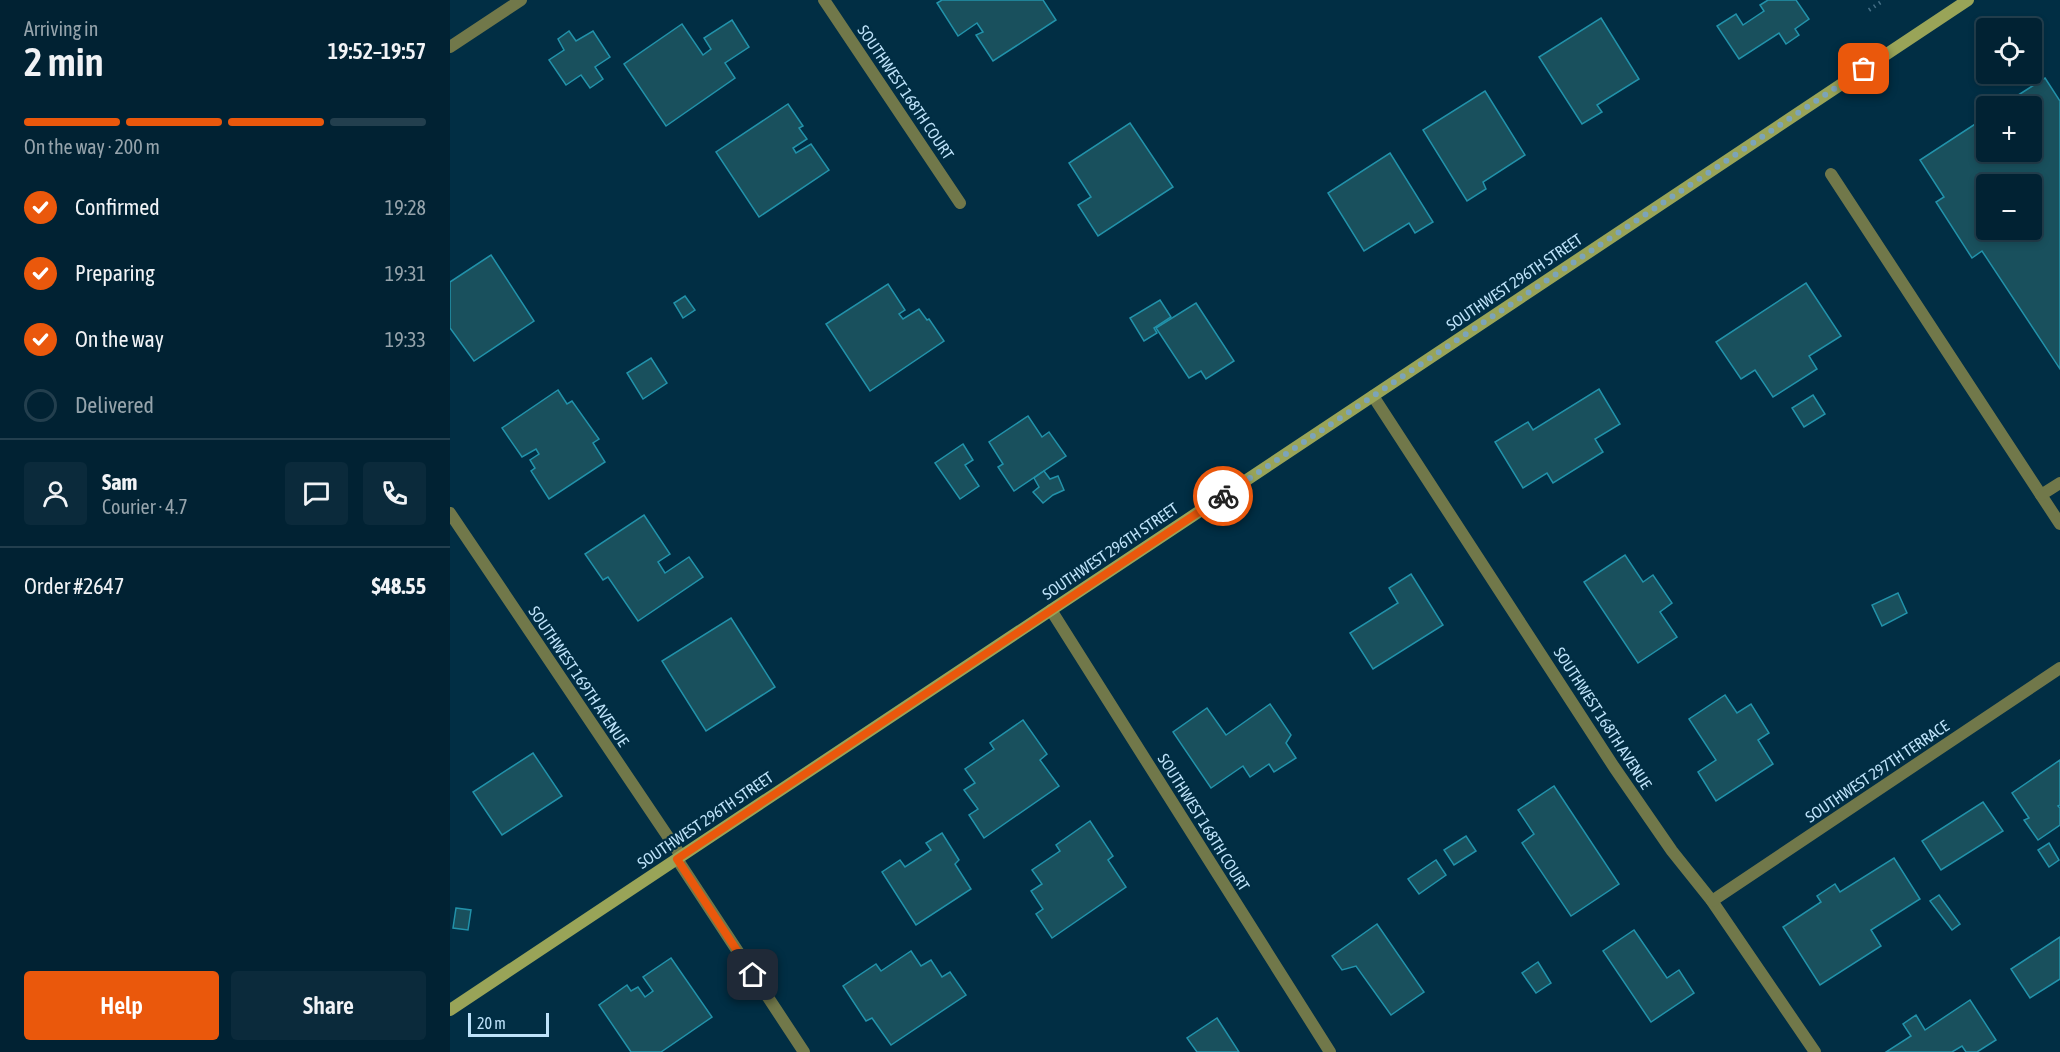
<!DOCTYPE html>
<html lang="en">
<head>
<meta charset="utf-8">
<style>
  :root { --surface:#012233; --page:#0b2a3b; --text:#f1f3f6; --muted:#96a4ac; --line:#233f4e; --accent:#ea580c }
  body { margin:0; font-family:"Asap Condensed",sans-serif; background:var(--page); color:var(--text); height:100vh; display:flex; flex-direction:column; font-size:22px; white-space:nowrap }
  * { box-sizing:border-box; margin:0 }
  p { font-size:20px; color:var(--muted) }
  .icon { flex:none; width:33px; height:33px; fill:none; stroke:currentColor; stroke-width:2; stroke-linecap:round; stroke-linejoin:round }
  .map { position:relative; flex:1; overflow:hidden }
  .details { display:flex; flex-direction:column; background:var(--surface); width:450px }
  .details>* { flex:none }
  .buttons { position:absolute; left:1526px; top:18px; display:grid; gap:12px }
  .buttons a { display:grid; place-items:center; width:66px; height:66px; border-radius:6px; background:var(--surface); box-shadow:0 3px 9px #0003,0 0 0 2px var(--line); font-size:30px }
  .scale { position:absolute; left:18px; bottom:15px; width:81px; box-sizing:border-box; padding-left:6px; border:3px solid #bee3fa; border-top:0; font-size:16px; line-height:21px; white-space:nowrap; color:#bee3fa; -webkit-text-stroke:4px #012e44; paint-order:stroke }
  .pin { position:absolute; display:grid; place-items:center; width:51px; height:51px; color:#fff; margin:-26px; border-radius:12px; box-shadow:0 3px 9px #0006 }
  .courier { position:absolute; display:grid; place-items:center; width:60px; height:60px; margin:-30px; border:4px solid #ea580c; border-radius:50%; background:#fff; color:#222; box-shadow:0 2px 8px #0007 }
  .head em { font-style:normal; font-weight:600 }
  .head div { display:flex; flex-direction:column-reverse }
  .head { display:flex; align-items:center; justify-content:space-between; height:102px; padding:0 24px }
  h1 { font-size:39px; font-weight:600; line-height:45px }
  .bar { display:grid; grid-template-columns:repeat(4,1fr); gap:9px 6px; align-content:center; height:72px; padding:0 24px }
  .bar i { height:8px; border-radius:4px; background:var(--line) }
  .bar .current { background:var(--accent) }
  .bar p { grid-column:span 4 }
  .line { display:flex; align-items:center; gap:15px; padding:0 24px; border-top:2px solid var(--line) }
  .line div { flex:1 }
  .round { display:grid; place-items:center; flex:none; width:63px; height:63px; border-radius:6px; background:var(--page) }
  ol { padding:0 24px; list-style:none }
  li { display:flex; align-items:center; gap:18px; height:66px }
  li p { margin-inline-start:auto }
  li .icon { padding:6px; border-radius:50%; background:var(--accent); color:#fff; stroke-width:4 }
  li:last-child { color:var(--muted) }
  li i { width:33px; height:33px; border:3px solid var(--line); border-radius:50% }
  .cta { display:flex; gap:12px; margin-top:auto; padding:12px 24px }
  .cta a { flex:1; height:69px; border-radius:6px; background:var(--accent); color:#fff; font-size:24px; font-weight:600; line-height:69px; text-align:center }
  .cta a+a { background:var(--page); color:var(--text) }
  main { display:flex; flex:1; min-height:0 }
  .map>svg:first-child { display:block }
  .building { fill:#19505d; stroke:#2292aa; stroke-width:1.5; fill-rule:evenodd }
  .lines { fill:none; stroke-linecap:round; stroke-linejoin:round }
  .path { stroke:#456f86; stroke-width:4; stroke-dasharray:1.5 4.5; stroke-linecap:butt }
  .lane { stroke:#71784a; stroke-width:12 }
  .street { stroke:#71784a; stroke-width:12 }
  .secondary { stroke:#99a458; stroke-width:12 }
  .done { stroke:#7ca4ba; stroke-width:6; stroke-dasharray:0 10.8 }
  .route { stroke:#ea580c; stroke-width:8 }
  .labels { text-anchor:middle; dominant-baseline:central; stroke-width:4.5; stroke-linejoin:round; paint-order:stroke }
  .street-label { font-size:16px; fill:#bee3fa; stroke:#012e44 }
</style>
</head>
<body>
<main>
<section class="details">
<div class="head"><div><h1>2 min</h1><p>Arriving in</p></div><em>19:52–19:57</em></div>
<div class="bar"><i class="current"></i><i class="current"></i><i class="current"></i><i></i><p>On the way · 200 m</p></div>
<ol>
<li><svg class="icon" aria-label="check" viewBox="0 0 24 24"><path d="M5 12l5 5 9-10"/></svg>Confirmed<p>19:28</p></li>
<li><svg class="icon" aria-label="check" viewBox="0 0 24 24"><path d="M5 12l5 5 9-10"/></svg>Preparing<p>19:31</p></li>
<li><svg class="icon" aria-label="check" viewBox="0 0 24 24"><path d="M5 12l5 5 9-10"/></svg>On the way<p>19:33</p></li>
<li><i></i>Delivered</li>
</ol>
<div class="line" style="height:108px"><a class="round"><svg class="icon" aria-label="person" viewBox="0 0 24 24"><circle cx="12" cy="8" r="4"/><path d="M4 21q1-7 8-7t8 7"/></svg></a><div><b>Sam</b><p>Courier · 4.7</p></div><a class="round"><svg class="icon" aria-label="chat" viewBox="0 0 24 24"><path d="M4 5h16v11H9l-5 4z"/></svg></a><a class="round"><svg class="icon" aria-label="phone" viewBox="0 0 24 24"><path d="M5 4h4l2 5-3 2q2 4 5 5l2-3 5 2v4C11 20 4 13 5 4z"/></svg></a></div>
<div class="line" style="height:78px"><div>Order #2647</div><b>$48.55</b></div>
<div class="cta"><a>Help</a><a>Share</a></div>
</section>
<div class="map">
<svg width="1610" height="1052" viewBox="0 0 1610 1052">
  <rect width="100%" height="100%" fill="#012e44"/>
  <!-- building -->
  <g class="building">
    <polygon points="492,0 593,0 606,20 543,61 526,35 533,32 527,23 508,36 487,3"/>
    <polygon points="1318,0 1346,0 1359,19 1345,29 1349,35 1336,44 1329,33 1289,59 1267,26 1286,14 1293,25 1314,11 1310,5"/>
    <polygon points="1151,18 1189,79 1147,105 1152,112 1132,124 1089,57"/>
    <polygon points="282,20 299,47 275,63 285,78 216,126 174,64 232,24 253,55 261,49 254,38"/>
    <polygon points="119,31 126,41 143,31 160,57 145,67 153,79 140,88 131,75 116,85 99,60 114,50 108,39"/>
    <path d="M1595,78L1610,101V369L1532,251L1522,258L1486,202L1494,197L1470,160L1536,117V152H1581V106H1551ZM1536,184H1581V230H1536Z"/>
    <polygon points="1035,91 1075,155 1033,182 1036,189 1017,201 973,130"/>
    <polygon points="338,104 353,126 349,128 357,139 343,148 346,153 361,144 379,170 309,217 266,152"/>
    <polygon points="680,123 723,187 648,236 628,205 641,197 619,163"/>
    <polygon points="940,153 983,222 965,233 959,223 914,251 878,193"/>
    <polygon points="41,255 84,321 24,361 0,328 0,282"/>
    <polygon points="1356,283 1391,336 1359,356 1367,369 1323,397 1305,370 1291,379 1266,342"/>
    <polygon points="438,284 455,310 449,314 453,319 469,309 477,320 479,319 494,341 420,391 376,324"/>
    <polygon points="235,296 245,310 233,318 224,303"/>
    <polygon points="710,300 721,317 704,328 707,333 694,341 680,318"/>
    <polygon points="746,303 784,361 756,379 751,371 739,378 706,328"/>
    <polygon points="201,358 217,383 193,399 177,373"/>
    <polygon points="1149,389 1170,424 1145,439 1153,452 1103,483 1097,473 1073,488 1045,442 1078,422 1083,430"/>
    <polygon points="108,390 117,404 122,401 149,439 143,443 155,462 99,499 81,471 85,468 80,460 89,454 86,449 72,457 52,428"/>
    <polygon points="1363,395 1375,414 1354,427 1342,408"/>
    <polygon points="578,416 592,437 599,432 616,456 564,491 548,467 553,464 539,442"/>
    <polygon points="513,444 523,460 515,465 529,486 510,499 485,463"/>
    <polygon points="594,471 600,479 608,476 614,490 603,495 593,503 583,492 589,487 584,478"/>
    <polygon points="194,515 220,554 208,562 215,573 239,557 253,577 188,621 158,577 153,580 135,554"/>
    <polygon points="1175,555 1193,582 1203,575 1222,603 1210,612 1227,637 1188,663 1134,582"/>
    <polygon points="961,574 993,625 923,669 900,633 948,603 939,588"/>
    <polygon points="1448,593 1457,613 1432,626 1422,605"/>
    <polygon points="281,618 325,687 256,731 212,661"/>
    <polygon points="1275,695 1287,713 1301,704 1319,733 1308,740 1323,764 1266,801 1248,772 1266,760 1239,719"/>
    <polygon points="820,704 841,735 836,743 846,758 824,772 819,764 800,777 793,766 761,788 723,732 757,708 776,735"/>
    <polygon points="573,720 597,754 590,760 609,786 534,838 519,815 528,809 514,790 525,783 515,769 544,749 540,743"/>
    <polygon points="83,753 112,796 52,835 23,792"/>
    <polygon points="1610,760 1610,805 1608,806 1610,808 1610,825 1588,840 1574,820 1579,818 1562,793"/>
    <polygon points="1104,786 1169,884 1121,916 1072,843 1084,834 1068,810"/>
    <polygon points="1533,802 1553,831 1491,870 1472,841"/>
    <polygon points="640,821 663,856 658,860 676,887 602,938 586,914 593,909 581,891 592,884 582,870 610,851 606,845"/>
    <polygon points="492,833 509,860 505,864 521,889 466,925 432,872 450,860 455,867 481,850 476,843"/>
    <polygon points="1016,836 1026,851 1004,865 994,850"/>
    <polygon points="1599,843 1609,860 1599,867 1588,850"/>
    <polygon points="1444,858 1470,899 1421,930 1431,946 1370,985 1333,927 1371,902 1367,896 1385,884 1390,892"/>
    <polygon points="986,860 996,875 969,894 958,879"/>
    <polygon points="1489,895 1510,924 1502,930 1480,901"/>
    <polygon points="6,908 21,910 18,930 3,928"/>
    <polygon points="927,924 974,992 941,1015 906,966 892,970 882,956"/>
    <polygon points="1184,930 1217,978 1229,970 1244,993 1201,1022 1153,951"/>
    <polygon points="1610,937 1610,979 1580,998 1561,969"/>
    <polygon points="461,951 471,966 481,960 492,977 500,972 516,995 441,1045 422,1018 416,1021 393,986 426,964 431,971"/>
    <polygon points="221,958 262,1017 211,1052 181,1052 149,1005 177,985 181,991 188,987 195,997 203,991 193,977"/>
    <polygon points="1088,962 1101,983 1086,993 1072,973"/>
    <polygon points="1520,1000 1546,1040 1527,1052 1516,1052 1512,1046 1502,1052 1436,1052 1461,1036 1453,1024 1466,1015 1475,1030"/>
    <polygon points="767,1018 789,1052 747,1052 737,1038"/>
  </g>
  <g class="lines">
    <!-- path -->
    <polyline class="path" points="1419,10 1434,0"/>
    <!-- lane -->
    <g class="lane">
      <polyline points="1381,174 1610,524"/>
      <polyline points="1591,495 1610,483"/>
    </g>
    <!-- street -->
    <g class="street">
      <polyline points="374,0 510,203"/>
      <polyline points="0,47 71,0"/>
      <polyline points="923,396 1164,767 1222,851 1262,901 1365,1052"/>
      <polyline points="0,513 231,856"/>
      <polyline points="601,610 880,1052"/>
      <polyline points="227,859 354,1052"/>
      <polyline points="1262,901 1610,668"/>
    </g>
    <!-- secondary -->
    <polyline class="secondary" points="0,1010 1518,0"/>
  </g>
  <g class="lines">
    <!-- done -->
    <polyline class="done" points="773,496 1414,69"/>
    <!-- route -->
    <polyline class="route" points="303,975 227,859 773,496"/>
  </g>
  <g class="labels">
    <!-- street labels -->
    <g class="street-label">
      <text transform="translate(456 92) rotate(56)">SOUTHWEST 168TH COURT</text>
      <text transform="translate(1064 282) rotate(-34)">SOUTHWEST 296TH STREET</text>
      <text transform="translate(660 551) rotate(-34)">SOUTHWEST 296TH STREET</text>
      <text transform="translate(129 676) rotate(56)">SOUTHWEST 169TH AVENUE</text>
      <text transform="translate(1153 718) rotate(57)">SOUTHWEST 168TH AVENUE</text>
      <text transform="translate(1427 771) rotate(-34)">SOUTHWEST 297TH TERRACE</text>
      <text transform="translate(255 820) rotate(-34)">SOUTHWEST 296TH STREET</text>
      <text transform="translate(754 822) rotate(58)">SOUTHWEST 168TH COURT</text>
    </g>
  </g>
</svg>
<div class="buttons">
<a><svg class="icon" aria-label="locate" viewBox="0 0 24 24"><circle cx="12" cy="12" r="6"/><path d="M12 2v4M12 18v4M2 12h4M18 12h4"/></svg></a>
<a>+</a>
<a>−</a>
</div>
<div class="scale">20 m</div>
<div class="pin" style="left:1414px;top:69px;background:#ea580c"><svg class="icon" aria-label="bag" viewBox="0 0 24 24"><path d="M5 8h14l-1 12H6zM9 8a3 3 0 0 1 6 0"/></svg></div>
<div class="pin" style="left:303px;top:975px;background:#1f2937"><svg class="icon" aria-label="home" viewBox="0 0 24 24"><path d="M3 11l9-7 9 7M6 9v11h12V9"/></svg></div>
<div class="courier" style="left:773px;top:496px"><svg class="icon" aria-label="bike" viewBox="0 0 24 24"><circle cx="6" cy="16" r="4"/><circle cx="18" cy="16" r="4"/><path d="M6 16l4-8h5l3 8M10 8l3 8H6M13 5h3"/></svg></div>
</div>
</main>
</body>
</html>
